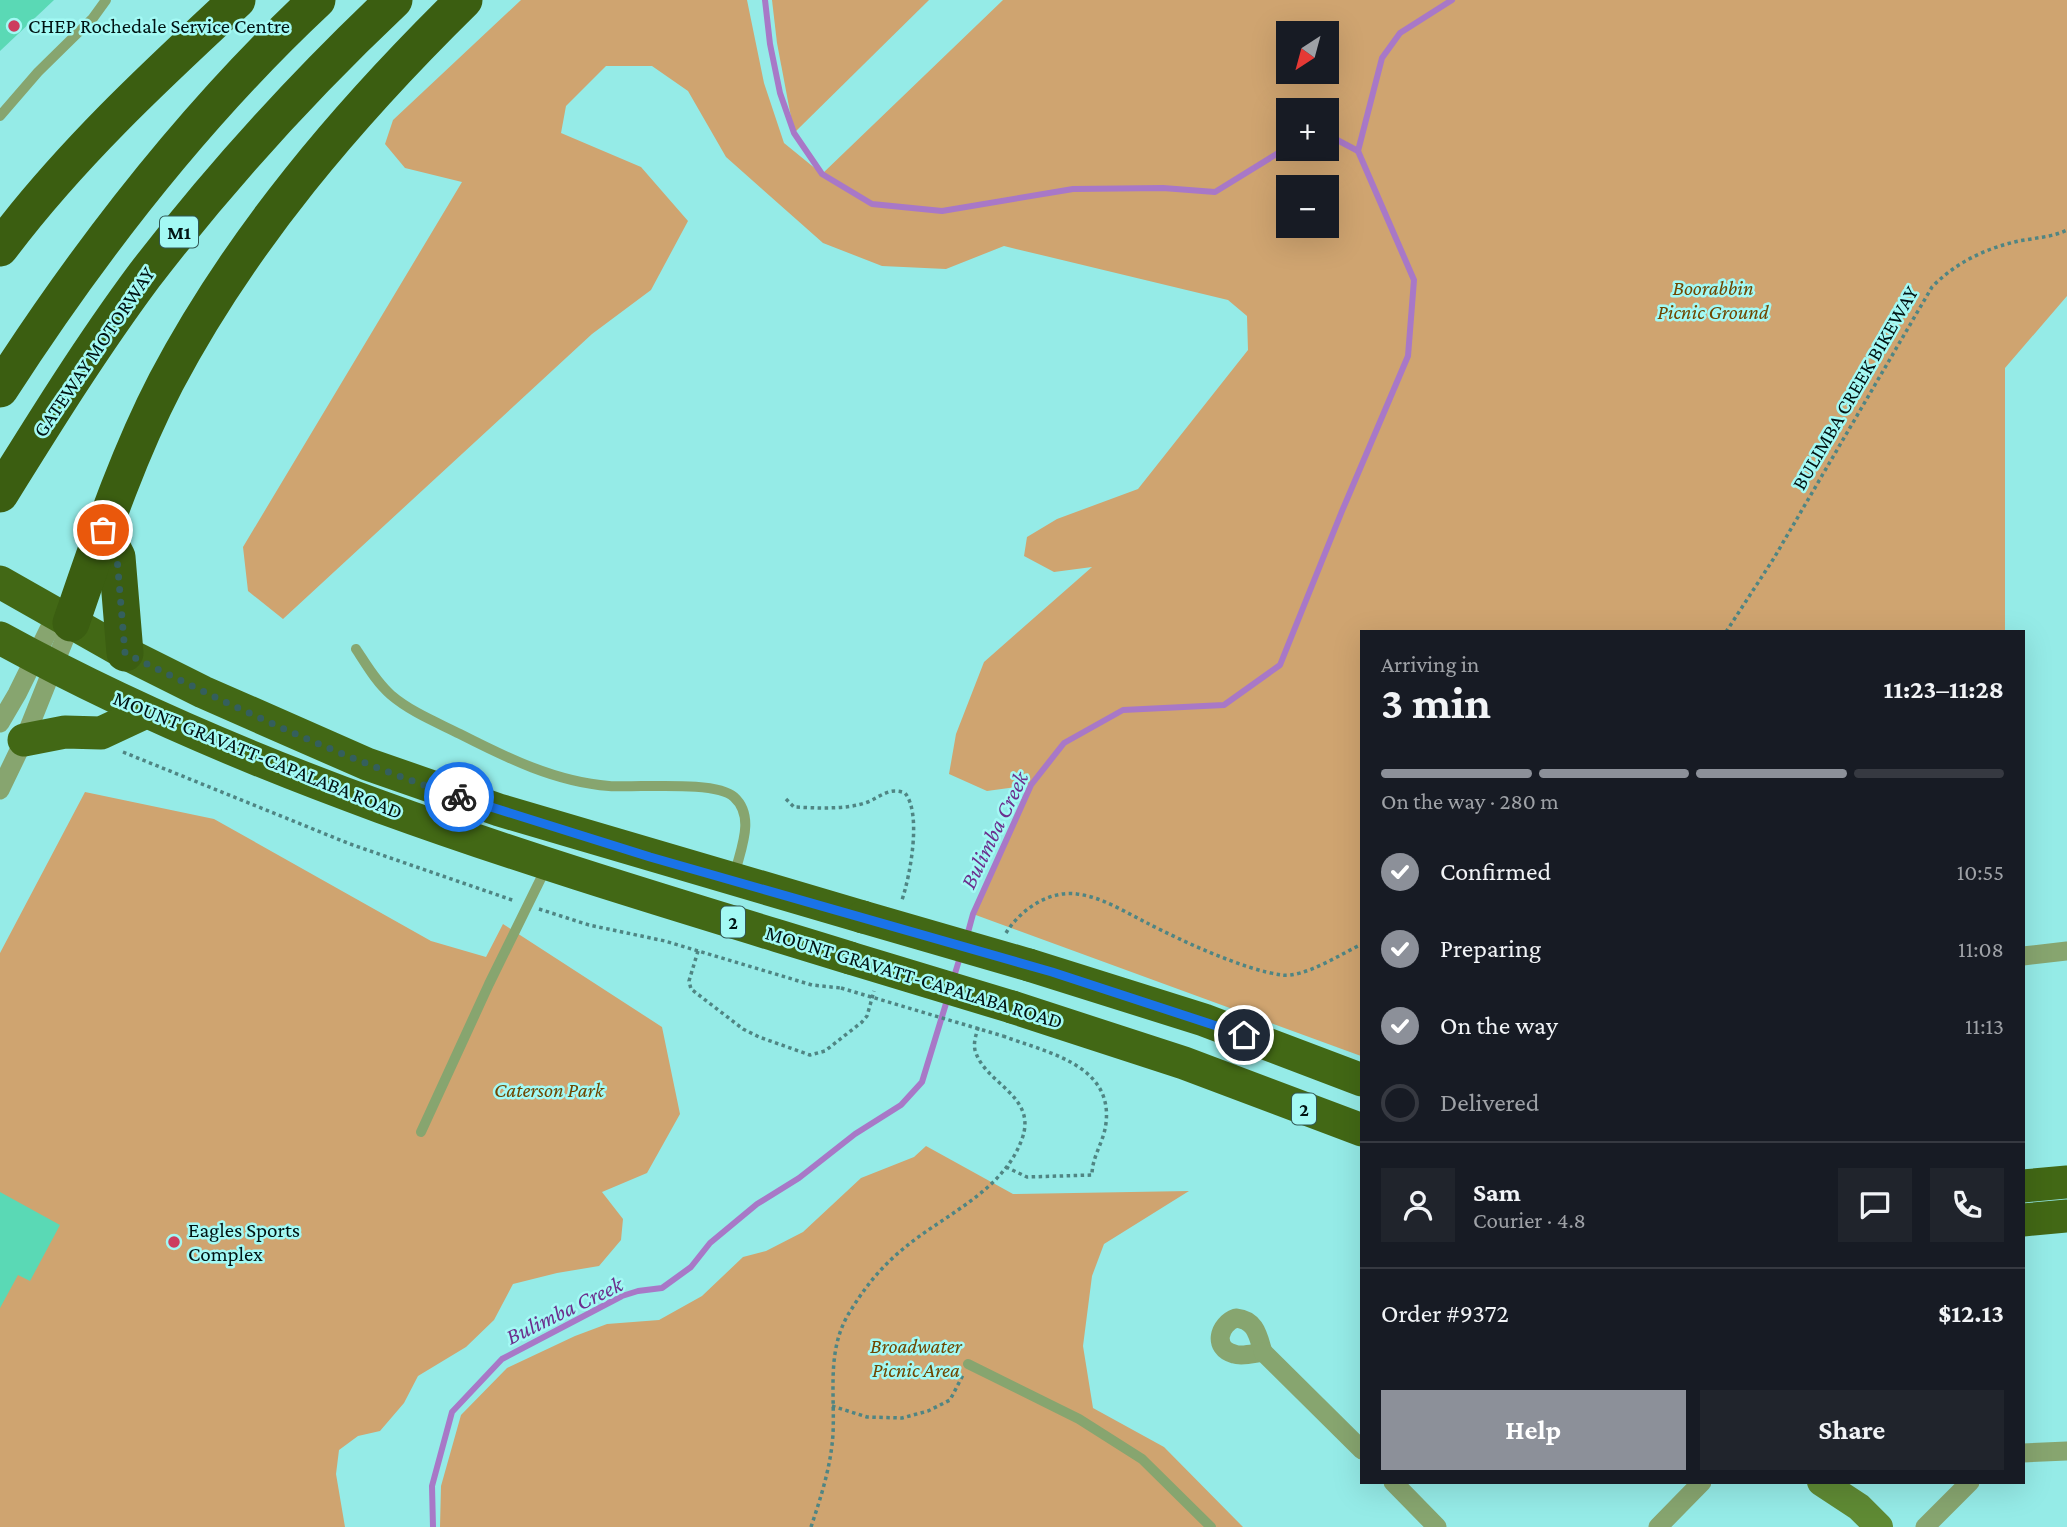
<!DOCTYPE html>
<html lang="en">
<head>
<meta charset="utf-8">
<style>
  :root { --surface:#171b24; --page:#20242c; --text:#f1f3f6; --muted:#9ea1a6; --line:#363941; --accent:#8c9099 }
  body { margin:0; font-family:"Crimson Pro",serif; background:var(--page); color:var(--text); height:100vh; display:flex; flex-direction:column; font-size:26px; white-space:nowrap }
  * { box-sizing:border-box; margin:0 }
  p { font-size:23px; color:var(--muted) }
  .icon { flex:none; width:38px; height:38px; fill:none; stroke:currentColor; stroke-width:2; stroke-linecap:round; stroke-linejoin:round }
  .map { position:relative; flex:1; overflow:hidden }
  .sheet { position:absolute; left:1360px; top:630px; width:665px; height:854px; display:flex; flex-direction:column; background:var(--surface); border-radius:0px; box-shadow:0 7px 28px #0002 }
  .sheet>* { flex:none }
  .needle { width:46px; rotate:216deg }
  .controls { position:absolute; left:1276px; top:21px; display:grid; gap:14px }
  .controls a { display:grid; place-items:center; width:63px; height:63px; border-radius:0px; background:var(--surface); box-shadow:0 7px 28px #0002; font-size:35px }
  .pin { position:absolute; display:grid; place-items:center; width:60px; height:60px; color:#fff; margin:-30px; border:4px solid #fff; border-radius:50%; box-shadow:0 2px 7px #0007 }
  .courier { position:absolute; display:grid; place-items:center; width:70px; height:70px; margin:-35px; border:5px solid #1a73e8; border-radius:50%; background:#fff; color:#222; box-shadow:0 2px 9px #0007 }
  .headline em { font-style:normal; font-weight:700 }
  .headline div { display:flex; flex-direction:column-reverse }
  .headline { display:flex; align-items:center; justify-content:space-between; height:119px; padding:0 21px }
  h1 { font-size:46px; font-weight:700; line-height:52px }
  .bar { display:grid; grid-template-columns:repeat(4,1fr); gap:10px 7px; align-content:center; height:84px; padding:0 21px }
  .bar i { height:9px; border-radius:5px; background:var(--line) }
  .bar .active { background:var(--accent) }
  .bar p { grid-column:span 4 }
  .line { display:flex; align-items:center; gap:18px; padding:0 21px; border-top:2px solid var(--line) }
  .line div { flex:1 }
  .round { display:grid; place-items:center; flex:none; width:74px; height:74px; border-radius:0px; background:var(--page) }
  ol { padding:0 21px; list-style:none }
  li { display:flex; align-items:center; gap:21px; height:77px }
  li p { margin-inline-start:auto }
  li .icon { padding:7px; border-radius:50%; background:var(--accent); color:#fff; stroke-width:4 }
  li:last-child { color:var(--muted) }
  li i { width:38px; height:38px; border:4px solid var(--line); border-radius:50% }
  .cta { display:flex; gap:14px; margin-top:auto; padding:14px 21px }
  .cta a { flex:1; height:80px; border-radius:0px; background:var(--accent); color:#fff; font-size:28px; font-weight:700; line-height:80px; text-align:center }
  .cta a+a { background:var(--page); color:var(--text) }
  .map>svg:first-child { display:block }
  .green { fill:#cfa470; fill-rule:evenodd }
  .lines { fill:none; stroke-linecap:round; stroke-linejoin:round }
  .stream { stroke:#a878c7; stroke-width:6 }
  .building { fill:#5ad9b5 }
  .path { stroke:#4f8583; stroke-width:3.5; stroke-dasharray:3.5 3.5; stroke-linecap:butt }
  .service { stroke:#87a56f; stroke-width:10 }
  .minor { stroke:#87a56f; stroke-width:19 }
  .secondary { stroke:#5f8a34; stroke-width:28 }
  .trunk { stroke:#426815; stroke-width:33 }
  .motorway { stroke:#3b5e11; stroke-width:37 }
  .path-bridge { stroke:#4f8583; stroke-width:3.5; stroke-dasharray:3.5 3.5; stroke-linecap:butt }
  .trunk-bridge { stroke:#426815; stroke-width:33 }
  .done { stroke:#345f5d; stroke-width:7; stroke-dasharray:0 12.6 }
  .route { stroke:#1a73e8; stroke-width:9 }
  .poi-dot { fill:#cd3d5e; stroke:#a3f9f4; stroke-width:2.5 }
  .labels { text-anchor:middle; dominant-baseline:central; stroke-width:5; stroke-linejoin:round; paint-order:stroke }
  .shield { fill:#a3f9f4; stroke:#315856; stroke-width:2 }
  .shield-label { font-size:19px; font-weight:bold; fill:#001313 }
  .poi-label { font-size:21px; fill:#001313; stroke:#a3f9f4; text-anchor:start }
  .park-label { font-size:21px; font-style:italic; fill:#6f4600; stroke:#a3f9f4 }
  .street-label { font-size:21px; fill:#001313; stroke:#a3f9f4 }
  .water-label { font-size:23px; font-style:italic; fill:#6c2f8d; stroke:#a3f9f4 }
</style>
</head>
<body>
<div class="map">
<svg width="2067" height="1527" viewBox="0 0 2067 1527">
  <rect width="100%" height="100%" fill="#95ebe7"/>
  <!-- green -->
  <g class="green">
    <path d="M521,0H747L764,83L784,143L822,174L1003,0H2067V296L2005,368V632H1362L1361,1056L973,914L1031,785L987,791L949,774L956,734L984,662L1092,567L1054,572L1024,556L1027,537L1057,519L1138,489L1248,350L1247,316L1228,300L1004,246L946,269L882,266L823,243L726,157L688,91L652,66H606L566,106L561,133L641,167L688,221L651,290L592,334L283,619L248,591L243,547L462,182L405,168L385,144L393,120ZM1288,33H1326V72H1288ZM1288,110H1326V149H1288ZM1326,187V226H1288V187Z"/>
    <polygon points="772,0 929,0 794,133 777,43"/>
    <polygon points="85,792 214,819 431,941 486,957 503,924 662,1027 680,1114 647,1173 602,1192 623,1219 621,1240 599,1266 557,1273 513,1284 494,1320 466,1347 418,1376 404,1403 380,1431 358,1436 339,1450 336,1474 345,1527 0,1527 0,953"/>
    <polygon points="926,1146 1013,1194 1189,1191 1104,1244 1092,1276 1083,1346 1093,1408 1164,1447 1243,1527 440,1527 441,1486 461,1415 507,1368 575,1336 607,1324 659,1320 702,1296 743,1257 766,1251 803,1232 861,1178 914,1157"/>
  </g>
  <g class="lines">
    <!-- stream -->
    <g class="stream">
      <polyline points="765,0 770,44 780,93 794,133 822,174 872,204 942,211 1073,189 1163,188 1215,192 1288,147"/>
      <polyline points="1326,134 1358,151"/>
      <polyline points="967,936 973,914 1031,785 1064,743 1123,710 1224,705 1280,665 1342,511 1408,356 1414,280 1358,151 1382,58 1400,33 1452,0"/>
      <polyline points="953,980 960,957"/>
      <polyline points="433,1527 432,1486 452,1412 502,1359 622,1296 638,1291 662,1288 691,1267 710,1243 757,1204 799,1178 855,1134 901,1105 922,1082 948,997"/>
    </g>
  </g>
  <!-- building -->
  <g class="building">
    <polygon points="0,0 54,0 0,51"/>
    <polygon points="0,1192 60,1225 30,1281 18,1275 0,1308"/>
  </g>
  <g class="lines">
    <!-- path -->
    <g class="path">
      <path d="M1726,632L1774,558L1932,287C1955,263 1986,248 2019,241C2034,238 2053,237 2067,230"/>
      <polyline points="123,752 350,844 515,901"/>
      <path d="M786,799L794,807C817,808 846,810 868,802C881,796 890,787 905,793C922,814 910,876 902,900"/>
      <polyline points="539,909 589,925 665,941 812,985 841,988"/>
      <path d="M1006,933C1020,910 1049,890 1077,894C1102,897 1125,912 1147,923C1182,941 1244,970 1282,975C1304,978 1341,954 1362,944"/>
      <polyline points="698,951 689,981 691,989 743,1029 759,1037 810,1055 825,1051 862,1022 867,1016 874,991"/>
      <path d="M1003,1036C1045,1052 1113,1064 1106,1123C1104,1142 1092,1156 1092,1175L1027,1177L1006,1167"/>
      <polyline points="832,1406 867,1417 902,1418 928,1411 950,1400 963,1375"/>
      <path d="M811,1527C821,1497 831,1466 833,1434C835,1391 826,1348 851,1310C865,1287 882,1266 903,1249C943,1215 1003,1192 1022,1139C1038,1095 984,1084 975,1050C973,1041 977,1033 979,1024"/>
    </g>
    <!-- service -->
    <g class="service">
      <polyline points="0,116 38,72 93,18 106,0"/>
      <path d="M356,649C366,664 376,682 391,695C411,712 436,722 460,734C507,758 556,782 609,786C637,788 716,780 734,797C756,817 740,850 735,873"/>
      <polyline points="421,1132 489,984 546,868"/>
      <polyline points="968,1364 1079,1419 1142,1459 1211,1527"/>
    </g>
    <!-- minor -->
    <g class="minor">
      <polyline points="0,723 17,694 56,615"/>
      <polyline points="0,790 24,740 71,623"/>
      <polyline points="2023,956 2067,951"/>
      <path d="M1236,1318C1256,1320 1258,1336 1263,1352C1254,1353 1243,1357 1234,1354C1212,1348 1219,1324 1236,1318Z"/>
      <polyline points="1263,1352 1362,1450"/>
      <polyline points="2023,1453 2067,1451"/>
      <polyline points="1393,1482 1437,1527"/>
      <polyline points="1658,1527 1702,1482"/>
      <polyline points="1925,1527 1970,1482"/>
    </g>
    <!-- secondary -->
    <polyline class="secondary" points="1821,1482 1859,1507 1879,1527"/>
    <!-- trunk -->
    <g class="trunk">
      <polyline points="0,582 125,653 203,692 367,764 499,810 863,917"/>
      <path d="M0,638C267,785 561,869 850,958"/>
      <polyline points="24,740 65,732 101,733 146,712"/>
      <polyline points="1029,965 1204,1020 1362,1080"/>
      <polyline points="1012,1007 1184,1063 1362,1130"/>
      <polyline points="2023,1186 2067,1182"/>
      <polyline points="2023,1220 2067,1216"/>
    </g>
    <!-- motorway -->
    <g class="motorway">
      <path d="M0,248C69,156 153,78 237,0"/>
      <path d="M0,389C91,248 194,115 317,0"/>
      <path d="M0,494C46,420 92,346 144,276C220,177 304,85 394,0"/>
      <polyline points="103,530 117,557 125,653"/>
      <path d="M71,623C99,542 126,459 166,382C242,238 348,114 464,0"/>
    </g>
    <!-- path-bridge -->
    <polyline class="path-bridge" points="841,988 1003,1036"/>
    <!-- trunk-bridge -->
    <g class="trunk-bridge">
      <polyline points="863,917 1029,965"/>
      <polyline points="850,958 1012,1007"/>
    </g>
  </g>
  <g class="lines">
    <!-- done -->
    <path class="done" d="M103,530L117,558L125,653C233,707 343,759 459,797"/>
    <!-- route -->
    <polyline class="route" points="459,797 650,857 1052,972 1244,1035"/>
  </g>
  <!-- markers -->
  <g class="poi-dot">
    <circle cx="14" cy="26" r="7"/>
    <circle cx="174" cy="1242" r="7"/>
  </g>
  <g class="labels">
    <!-- shield labels -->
    <g class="shield">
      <rect x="160" y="216.5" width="38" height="31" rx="5"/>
      <rect x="721" y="906.5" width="24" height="31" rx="5"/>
      <rect x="1292" y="1093.5" width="24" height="31" rx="5"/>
    </g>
    <g class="shield-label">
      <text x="179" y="232">M1</text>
      <text x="733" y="922">2</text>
      <text x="1304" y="1109">2</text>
    </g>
    <!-- poi labels -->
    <g class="poi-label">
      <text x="28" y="26">CHEP Rochedale Service Centre</text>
      <text x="188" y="1230">Eagles Sports<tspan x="188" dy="24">Complex</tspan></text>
    </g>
    <!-- park labels -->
    <g class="park-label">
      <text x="1713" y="288">Boorabbin<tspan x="1713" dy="24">Picnic Ground</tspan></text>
      <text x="549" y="1090">Caterson Park</text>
      <text x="916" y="1346">Broadwater<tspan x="916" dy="24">Picnic Area</tspan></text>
    </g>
    <!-- street labels -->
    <g class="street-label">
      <text transform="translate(94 352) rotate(-56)">GATEWAY MOTORWAY</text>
      <text transform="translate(1855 388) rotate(-60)">BULIMBA CREEK BIKEWAY</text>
      <text transform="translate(258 755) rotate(22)">MOUNT GRAVATT-CAPALABA ROAD</text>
      <text transform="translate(914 977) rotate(17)">MOUNT GRAVATT-CAPALABA ROAD</text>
    </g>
    <!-- water labels -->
    <g class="water-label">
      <text transform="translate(994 830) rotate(-64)">Bulimba Creek</text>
      <text transform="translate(564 1310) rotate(-26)">Bulimba Creek</text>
    </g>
  </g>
</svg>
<div class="controls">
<a><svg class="needle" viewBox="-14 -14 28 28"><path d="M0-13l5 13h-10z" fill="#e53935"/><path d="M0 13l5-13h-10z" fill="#9ea1a6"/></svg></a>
<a>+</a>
<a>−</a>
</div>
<div class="pin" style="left:103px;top:530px;background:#ea580c"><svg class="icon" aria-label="bag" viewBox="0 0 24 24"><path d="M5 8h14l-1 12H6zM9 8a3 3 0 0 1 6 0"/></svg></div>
<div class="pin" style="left:1244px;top:1035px;background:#1f2937"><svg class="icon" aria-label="home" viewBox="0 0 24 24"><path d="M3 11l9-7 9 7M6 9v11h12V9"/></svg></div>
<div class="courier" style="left:459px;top:797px"><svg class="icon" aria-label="bike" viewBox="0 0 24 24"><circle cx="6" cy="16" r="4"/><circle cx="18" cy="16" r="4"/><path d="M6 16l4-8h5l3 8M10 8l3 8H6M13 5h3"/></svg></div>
<section class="sheet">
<div class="headline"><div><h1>3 min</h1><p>Arriving in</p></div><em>11:23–11:28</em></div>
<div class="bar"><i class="active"></i><i class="active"></i><i class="active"></i><i></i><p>On the way · 280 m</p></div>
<ol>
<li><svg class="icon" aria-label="check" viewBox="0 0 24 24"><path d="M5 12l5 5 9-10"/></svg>Confirmed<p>10:55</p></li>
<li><svg class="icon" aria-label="check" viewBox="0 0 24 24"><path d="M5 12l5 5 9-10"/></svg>Preparing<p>11:08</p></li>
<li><svg class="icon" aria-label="check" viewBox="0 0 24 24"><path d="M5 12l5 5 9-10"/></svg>On the way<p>11:13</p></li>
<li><i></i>Delivered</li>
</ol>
<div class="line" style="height:126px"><a class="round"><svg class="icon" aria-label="person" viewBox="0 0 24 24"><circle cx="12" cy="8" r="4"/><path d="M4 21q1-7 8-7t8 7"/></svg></a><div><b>Sam</b><p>Courier · 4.8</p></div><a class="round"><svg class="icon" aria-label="chat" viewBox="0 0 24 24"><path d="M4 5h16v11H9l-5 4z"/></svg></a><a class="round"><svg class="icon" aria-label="phone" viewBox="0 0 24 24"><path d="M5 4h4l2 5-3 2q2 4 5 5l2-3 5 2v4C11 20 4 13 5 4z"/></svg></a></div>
<div class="line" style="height:91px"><div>Order #9372</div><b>$12.13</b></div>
<div class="cta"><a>Help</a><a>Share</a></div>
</section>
</div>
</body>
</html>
